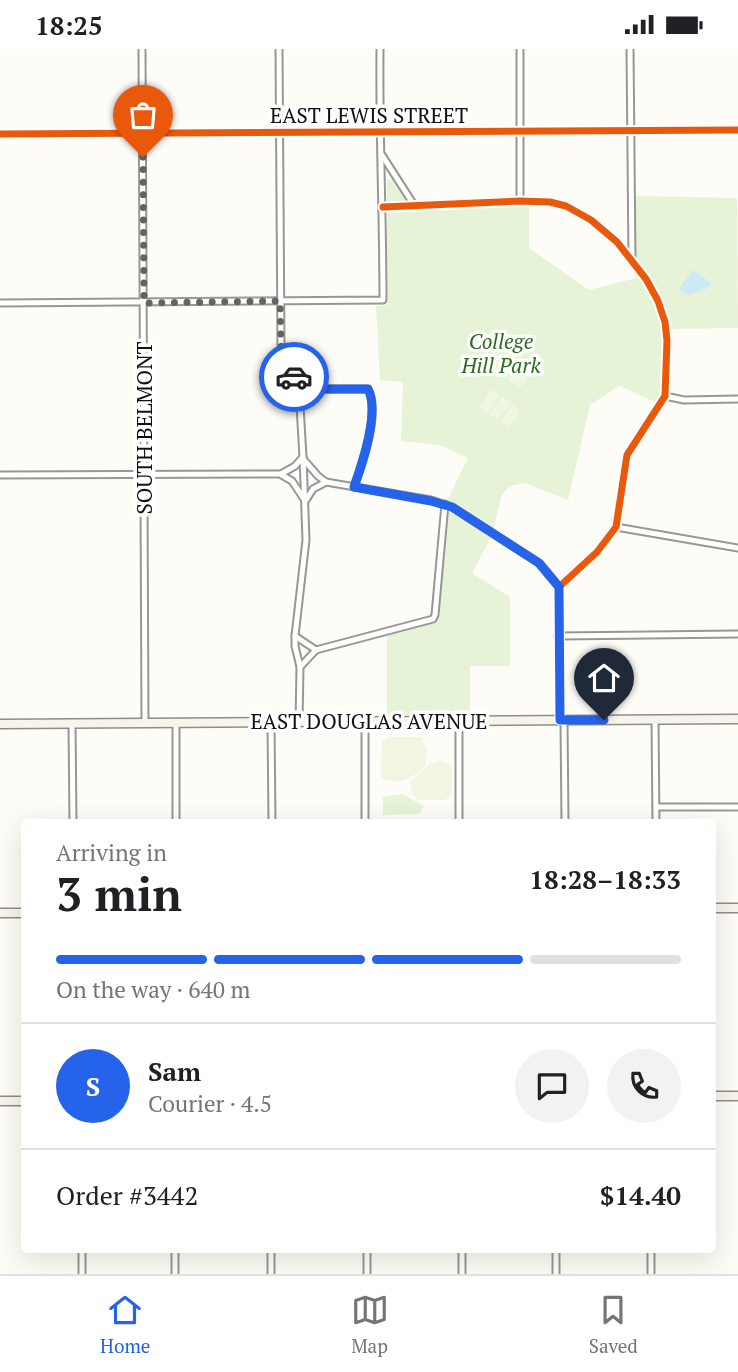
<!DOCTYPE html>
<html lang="en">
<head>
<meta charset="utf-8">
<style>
  :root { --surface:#fff; --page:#f2f2f2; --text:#202124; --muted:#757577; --line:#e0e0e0; --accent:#2563eb }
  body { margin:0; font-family:"PT Serif",serif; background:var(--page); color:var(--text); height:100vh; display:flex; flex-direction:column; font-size:26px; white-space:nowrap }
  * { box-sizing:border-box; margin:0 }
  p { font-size:23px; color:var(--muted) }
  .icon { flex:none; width:38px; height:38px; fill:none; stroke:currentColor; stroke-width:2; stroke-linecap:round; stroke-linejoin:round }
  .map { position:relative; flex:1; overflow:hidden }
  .panel { position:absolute; left:21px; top:770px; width:695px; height:434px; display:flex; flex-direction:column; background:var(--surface); border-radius:7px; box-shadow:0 7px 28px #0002 }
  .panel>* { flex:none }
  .pin { position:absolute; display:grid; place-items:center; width:60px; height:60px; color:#fff; margin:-72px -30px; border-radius:50% 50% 50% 0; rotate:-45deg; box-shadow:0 0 7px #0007 }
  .pin .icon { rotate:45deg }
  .courier { position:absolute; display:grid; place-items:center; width:70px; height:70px; margin:-35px; border:5px solid #2563eb; border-radius:50%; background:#fff; color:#222; box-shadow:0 2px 9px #0007 }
  .overview em { font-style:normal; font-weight:700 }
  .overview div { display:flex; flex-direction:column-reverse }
  .overview { display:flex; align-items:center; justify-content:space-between; height:119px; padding:0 35px }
  h1 { font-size:46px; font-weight:700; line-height:52px }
  .bar { display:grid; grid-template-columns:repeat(4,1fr); gap:10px 7px; align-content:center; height:84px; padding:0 35px }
  .bar i { height:9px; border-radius:5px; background:var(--line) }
  .bar .selected { background:var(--accent) }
  .bar p { grid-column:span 4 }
  .line { display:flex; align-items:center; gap:18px; padding:0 35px; border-top:2px solid var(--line) }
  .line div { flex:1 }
  .round { display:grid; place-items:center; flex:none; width:74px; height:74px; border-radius:37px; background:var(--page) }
  .status { display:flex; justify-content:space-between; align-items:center; height:49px; padding:0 35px; background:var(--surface); direction:ltr }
  .status svg { height:19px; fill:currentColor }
  .dock { display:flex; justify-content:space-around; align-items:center; height:98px; border-top:2px solid var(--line); background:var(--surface); font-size:19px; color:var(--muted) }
  .dock a { display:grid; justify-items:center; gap:4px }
  .dock .selected { color:var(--accent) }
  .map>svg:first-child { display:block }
  .green { fill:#e7f3d7 }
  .pitch { fill:#f0f6e1 }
  .water { fill:#cde8f7 }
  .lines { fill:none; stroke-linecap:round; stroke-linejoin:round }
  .street-casing { stroke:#979795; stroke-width:9 }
  .secondary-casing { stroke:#8e8d8b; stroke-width:11 }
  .street { stroke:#fffffe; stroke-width:5 }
  .secondary { stroke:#f6f4eb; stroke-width:8 }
  .cycleway-casing { stroke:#fff; stroke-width:11 }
  .cycleway { stroke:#e8590c; stroke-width:7 }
  .done { stroke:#646362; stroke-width:7; stroke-dasharray:0 12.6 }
  .route { stroke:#2563eb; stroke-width:9 }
  .labels { text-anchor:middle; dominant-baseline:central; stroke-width:7; stroke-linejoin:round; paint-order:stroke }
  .street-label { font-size:21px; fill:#111; stroke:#fff }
  .park-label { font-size:21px; font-style:italic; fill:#2f6b1f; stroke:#fff }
</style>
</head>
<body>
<div class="status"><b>18:25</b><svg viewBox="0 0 49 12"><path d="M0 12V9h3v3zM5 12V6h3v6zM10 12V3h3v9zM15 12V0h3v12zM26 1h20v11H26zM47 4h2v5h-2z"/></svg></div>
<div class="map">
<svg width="738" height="1225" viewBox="0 0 738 1225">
  <rect width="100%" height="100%" fill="#fdfcf7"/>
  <!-- green -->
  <g class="green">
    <polygon points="391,130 393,131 407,154 387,155 387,131"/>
    <polygon points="636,147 737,149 738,279 672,280 665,284 664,334 657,354 619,337 590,356 568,451 525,434 510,437 502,445 492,487 472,524 510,548 510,617 470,617 470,665 387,666 387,587 438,572 447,452 468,409 440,396 401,392 403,333 380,331 376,257 388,256 387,164 529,157 529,199 589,241 640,228 636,208"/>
    <polygon points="402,745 424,757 419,765 383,766 383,748"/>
  </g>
  <!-- pitch -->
  <g class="pitch">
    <polygon points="522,311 534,319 520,339 508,330"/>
    <polygon points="491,340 500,346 487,364 479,358"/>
    <polygon points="502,347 511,353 498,371 489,365"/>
    <polygon points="513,355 521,361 509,379 500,373"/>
    <path d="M388,688H421L427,703L425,717C410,731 402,736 381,729L382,693Z"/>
    <polygon points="440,712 452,717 452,745 445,751 418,751 412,744 410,733 428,716"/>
  </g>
  <!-- water -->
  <polygon class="water" points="693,221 711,234 706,241 704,239 701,242 688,246 679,240"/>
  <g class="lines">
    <defs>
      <g id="street">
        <polyline points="142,0 145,674"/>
        <polyline points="279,0 281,297 299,340 303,408 306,491 295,587 295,597 300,618 299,673"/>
        <polyline points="630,0 632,211"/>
        <polyline points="0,85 738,81"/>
        <polyline points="382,106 414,156"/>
        <polyline points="520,152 520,0"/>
        <polyline points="383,158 520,152 550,153 566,157 591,171 617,193 646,230 658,252 665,273 667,292 665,347 627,406 616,478 597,503 559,538 560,671"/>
        <path d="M0,254L383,251C383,167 379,84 380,0"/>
        <path d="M299,340H368C380,363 363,414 354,438"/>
        <polyline points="665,347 684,351 738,350"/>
        <polyline points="304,411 318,427 326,433 431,451 452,458 539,514 559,538"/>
        <polyline points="281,425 295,417 303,408"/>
        <polyline points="0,426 280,425 292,432 304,450"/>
        <polyline points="306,451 313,440 326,433"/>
        <polyline points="616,478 738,499"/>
        <polyline points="295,587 316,601"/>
        <polyline points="558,587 738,585"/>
        <polyline points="300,618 316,601 433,570 435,566 445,455"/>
        <polyline points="459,671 459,774"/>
        <polyline points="564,671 565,774"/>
        <polyline points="655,671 656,774"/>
        <polyline points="271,673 272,774"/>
        <polyline points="176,674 176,774"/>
        <polyline points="72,675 73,774"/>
        <polyline points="656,758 738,758"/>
        <polyline points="365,774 365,672"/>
        <polyline points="82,1200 82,1225"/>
        <polyline points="175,1200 175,1225"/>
        <polyline points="271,1200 271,1225"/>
        <polyline points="367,1200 367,1225"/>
        <polyline points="462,1200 462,1225"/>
        <polyline points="556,1200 556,1225"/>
        <polyline points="651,1225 651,1200"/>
      </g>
      <g id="secondary">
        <polyline points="0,675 738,670"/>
        <polyline points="712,859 738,859"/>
        <polyline points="0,864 24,864"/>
        <polyline points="712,1047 738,1047"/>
        <polyline points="0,1052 24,1052"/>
      </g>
    </defs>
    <!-- street casing -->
    <use href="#street" class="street-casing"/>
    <!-- secondary casing -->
    <use href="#secondary" class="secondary-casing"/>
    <!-- street -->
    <use href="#street" class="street"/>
    <!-- secondary -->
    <use href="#secondary" class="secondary"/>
    <defs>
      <g id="cycleway">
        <polyline points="0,85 738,81"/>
        <polyline points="383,158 520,152 550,153 566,157 591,171 617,193 646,230 658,252 665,273 667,292 665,347 627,406 616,478 597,503 559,538 560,671"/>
      </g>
    </defs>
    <!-- cycleway casing -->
    <use href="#cycleway" class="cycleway-casing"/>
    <!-- cycleway -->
    <use href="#cycleway" class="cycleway"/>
  </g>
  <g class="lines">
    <!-- done -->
    <polyline class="done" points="143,108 144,254 280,252 281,297 294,328"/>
    <!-- route -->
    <path class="route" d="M294,328L299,340H368C380,363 362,415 354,438L431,452L452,458L539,514L559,538L560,671H604"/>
  </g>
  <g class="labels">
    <!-- street labels -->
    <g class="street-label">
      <text x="369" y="66">EAST LEWIS STREET</text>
      <text transform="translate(144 379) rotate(-90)">SOUTH BELMONT</text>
      <text x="369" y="672">EAST DOUGLAS AVENUE</text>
    </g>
    <!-- park labels -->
    <g class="park-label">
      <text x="501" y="292">College<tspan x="501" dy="24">Hill Park</tspan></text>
    </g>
  </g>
</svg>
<div class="pin" style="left:143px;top:108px;background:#ea580c"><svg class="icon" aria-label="bag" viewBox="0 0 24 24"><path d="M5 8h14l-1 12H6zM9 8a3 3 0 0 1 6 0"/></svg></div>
<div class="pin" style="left:604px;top:671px;background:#1f2937"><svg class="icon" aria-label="home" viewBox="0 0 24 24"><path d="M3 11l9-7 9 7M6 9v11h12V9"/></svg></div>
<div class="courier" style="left:294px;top:328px"><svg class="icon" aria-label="car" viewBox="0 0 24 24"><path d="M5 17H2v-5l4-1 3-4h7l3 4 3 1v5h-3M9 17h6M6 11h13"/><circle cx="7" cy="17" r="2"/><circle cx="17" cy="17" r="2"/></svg></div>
<section class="panel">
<div class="overview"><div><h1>3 min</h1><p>Arriving in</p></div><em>18:28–18:33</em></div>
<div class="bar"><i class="selected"></i><i class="selected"></i><i class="selected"></i><i></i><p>On the way · 640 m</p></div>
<div class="line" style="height:126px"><b class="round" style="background:var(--accent);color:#fff">S</b><div><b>Sam</b><p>Courier · 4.5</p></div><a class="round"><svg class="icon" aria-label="chat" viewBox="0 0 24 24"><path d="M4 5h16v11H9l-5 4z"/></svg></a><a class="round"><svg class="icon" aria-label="phone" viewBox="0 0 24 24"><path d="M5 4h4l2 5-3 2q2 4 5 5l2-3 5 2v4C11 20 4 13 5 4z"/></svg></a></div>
<div class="line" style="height:91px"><div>Order #3442</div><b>$14.40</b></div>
</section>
</div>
<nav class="dock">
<a class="selected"><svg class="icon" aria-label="home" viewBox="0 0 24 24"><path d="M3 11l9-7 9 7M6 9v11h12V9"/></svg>Home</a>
<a><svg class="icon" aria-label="map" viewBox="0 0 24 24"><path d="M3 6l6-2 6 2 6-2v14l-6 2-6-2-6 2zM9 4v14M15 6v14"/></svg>Map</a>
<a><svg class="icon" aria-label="saved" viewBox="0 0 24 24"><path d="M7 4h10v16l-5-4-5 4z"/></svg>Saved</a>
</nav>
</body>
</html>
